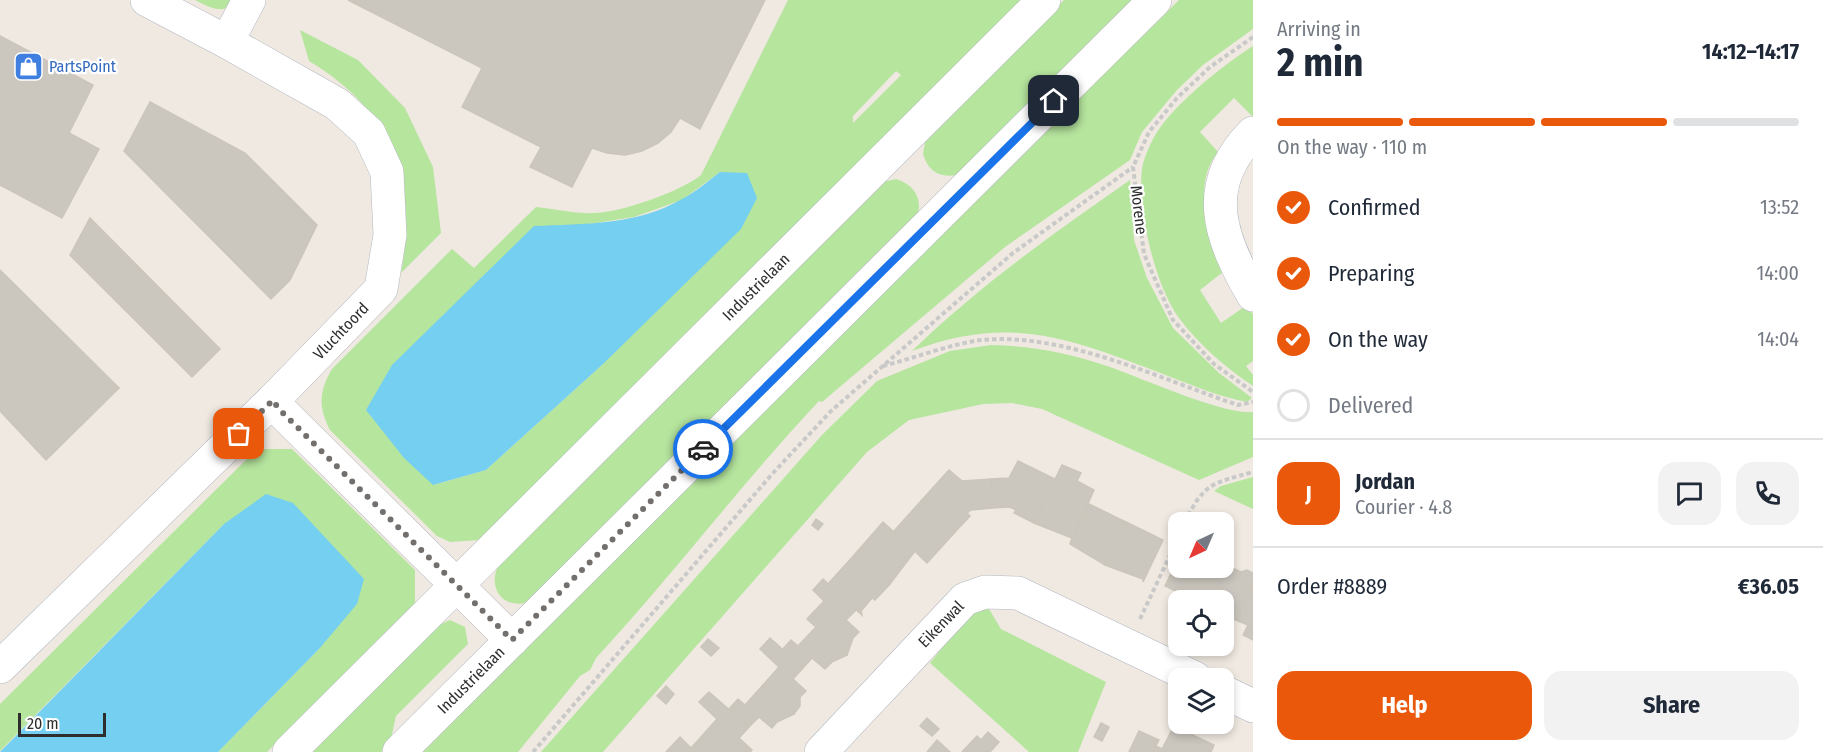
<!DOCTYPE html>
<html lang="en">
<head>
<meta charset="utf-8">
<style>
  :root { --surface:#fff; --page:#f2f2f3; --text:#1f2937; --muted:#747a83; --line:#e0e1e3; --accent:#ea580c }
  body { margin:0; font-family:"Fira Sans Condensed",sans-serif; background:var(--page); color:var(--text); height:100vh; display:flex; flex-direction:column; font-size:22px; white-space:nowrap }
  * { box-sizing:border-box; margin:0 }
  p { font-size:20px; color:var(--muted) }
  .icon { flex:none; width:33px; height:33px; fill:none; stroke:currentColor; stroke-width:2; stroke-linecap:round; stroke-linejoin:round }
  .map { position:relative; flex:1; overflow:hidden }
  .sheet { display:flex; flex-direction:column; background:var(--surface); width:570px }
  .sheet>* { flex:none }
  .needle { width:39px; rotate:224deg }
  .tools { position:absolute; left:1168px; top:512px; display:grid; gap:12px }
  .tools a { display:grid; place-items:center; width:66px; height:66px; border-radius:12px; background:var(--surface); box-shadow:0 3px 9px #0003; font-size:30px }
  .scale { position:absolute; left:18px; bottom:15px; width:88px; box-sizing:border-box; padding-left:6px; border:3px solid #2e2e2e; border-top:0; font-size:16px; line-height:21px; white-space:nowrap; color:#2e2e2e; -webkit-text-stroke:4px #fff; paint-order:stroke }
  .pin { position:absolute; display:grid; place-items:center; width:51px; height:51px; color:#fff; margin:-26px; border-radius:12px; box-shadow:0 3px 9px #0006 }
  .courier { position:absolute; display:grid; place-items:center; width:60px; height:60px; margin:-30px; border:4px solid #1a73e8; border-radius:50%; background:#fff; color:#222; box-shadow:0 2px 8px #0007 }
  .headline em { font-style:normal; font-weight:700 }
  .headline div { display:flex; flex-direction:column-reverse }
  .headline { display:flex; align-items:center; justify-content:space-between; height:102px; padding:0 24px }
  h1 { font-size:39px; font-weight:700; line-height:45px }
  .bar { display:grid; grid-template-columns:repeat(4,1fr); gap:9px 6px; align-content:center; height:72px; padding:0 24px }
  .bar i { height:8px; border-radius:4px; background:var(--line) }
  .bar .active { background:var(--accent) }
  .bar p { grid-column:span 4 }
  .line { display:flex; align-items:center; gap:15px; padding:0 24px; border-top:2px solid var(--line) }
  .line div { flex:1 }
  .round { display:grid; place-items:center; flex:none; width:63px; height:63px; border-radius:18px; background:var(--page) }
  ol { padding:0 24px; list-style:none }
  li { display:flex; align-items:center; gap:18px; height:66px }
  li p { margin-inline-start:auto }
  li .icon { padding:6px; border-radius:50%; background:var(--accent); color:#fff; stroke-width:4 }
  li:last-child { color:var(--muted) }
  li i { width:33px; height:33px; border:3px solid var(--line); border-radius:50% }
  .button { display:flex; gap:12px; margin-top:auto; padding:12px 24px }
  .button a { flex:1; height:69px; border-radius:18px; background:var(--accent); color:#fff; font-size:24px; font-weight:700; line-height:69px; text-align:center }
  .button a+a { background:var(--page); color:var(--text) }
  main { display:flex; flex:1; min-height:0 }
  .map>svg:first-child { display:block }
  .green { fill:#b6e59e; fill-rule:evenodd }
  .water { fill:#75cff0 }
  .building { fill:#cbc7bf; stroke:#cbc5ba; stroke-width:1.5 }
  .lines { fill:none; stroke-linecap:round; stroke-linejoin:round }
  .street-casing { stroke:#b4b7c1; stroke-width:34 }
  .secondary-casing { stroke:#b4b7c1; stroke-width:34 }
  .path { stroke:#c9c9c9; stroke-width:4; stroke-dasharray:4.5 3; stroke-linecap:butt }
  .street { stroke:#fff; stroke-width:33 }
  .secondary { stroke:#fff; stroke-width:33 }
  .done { stroke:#726f6d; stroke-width:6; stroke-dasharray:0 10.8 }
  .route { stroke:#1a73e8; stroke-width:8 }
  .labels { text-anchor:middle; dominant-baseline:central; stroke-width:4.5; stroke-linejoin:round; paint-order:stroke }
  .shop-label { font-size:16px; fill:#366cbe; stroke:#fff; text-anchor:start }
  .street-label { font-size:16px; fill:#2e2e2e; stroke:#fff }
</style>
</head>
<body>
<main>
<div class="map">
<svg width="1253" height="752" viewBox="0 0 1253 752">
  <rect width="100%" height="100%" fill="#efe9e1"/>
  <!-- green -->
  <g class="green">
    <path d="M195,0H239C224,15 212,9 195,0Z"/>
    <path d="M788,0H1027L479,540L450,542L437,536L330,430C318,407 319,391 332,369L452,249L474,268L536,207C555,209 577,214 596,213C622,212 682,191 701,175ZM896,71L901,75L853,123V116ZM720,172L602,365L486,470L433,485L589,224L634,217L682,200Z"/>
    <path d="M1064,0H1135L956,175C939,178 928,171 923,154L926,137Z"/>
    <path d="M1179,0H1253V29L1203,65L1177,90L1142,132L1130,160L1005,247L822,402L819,401C741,484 673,575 596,658L590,670L580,676L518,752H420Z"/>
    <path d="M300,30L358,60L405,108L433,167L441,233L401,273C419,180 391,110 309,61Z"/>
    <path d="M1253,46V117L1234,98L1200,132L1218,152C1190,187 1211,234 1223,272L1200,290L1221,323L1247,305L1253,314V361L1246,366L1253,375V386C1225,367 1199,345 1179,318C1155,286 1137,208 1142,169C1143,160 1149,147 1153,139C1168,109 1224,64 1253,46Z"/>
    <path d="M896,179C915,185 923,199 917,218L526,603C502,608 488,588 498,566L879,183Z"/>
    <path d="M1130,180L1134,240L1147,278L1173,328L1219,373L1252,398L1247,402C1220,397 1194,386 1168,376C1073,340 1014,313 912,351C979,286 1054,233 1130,180Z"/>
    <path d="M991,345C1030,346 1066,352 1104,365C1138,376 1222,415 1253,412V457L1199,480L1042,409L1012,403L983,404L909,420L867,452L603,752H541L822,435L877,381L950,351Z"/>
    <polygon points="257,449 292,449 415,570 415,604 267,752 218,752 319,649 224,524 0,751 0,704"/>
    <polygon points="1253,477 1253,509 1214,491 1221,486"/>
    <polygon points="986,604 1001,629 1106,682 1078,752 1029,752 930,663 967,617"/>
    <polygon points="450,620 465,627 468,644 396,716 390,743 381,752 310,752 439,625"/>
  </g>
  <!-- water -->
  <g class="water">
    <path d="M720,172L747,173L757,198L741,229L602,365L486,470L433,485L404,458L366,410L392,365L534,226C583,224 638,225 682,199C696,192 708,181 720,172Z"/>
    <polygon points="266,494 293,503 364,579 357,604 319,649 218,752 0,752 224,524"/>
  </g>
  <!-- building -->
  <g class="building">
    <polygon points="348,0 765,0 700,129 680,118 671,132 658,143 642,151 625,155 607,153 592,148 572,187 530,167 541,147 462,107 482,68"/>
    <polygon points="0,36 93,85 69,133 99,149 62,218 0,185"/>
    <polygon points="150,102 245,153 317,225 290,280 271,299 124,151"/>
    <polygon points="90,218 220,349 192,377 70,255"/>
    <polygon points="0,270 119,388 46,460 0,411"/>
    <polygon points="1018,461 1055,479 1034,523 1014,513 1016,510 1010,507 992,508 991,479 1009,478"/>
    <polygon points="1062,465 1081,473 1077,481 1094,490 1070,544 1072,538 1034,523"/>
    <polygon points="949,470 962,481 991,479 992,508 971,510 967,513 970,516 955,532 921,501"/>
    <polygon points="921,501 955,532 927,563 894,531"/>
    <polygon points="1089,504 1126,522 1105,565 1070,544"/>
    <polygon points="816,519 823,524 818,530 812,525"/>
    <polygon points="883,522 915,551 890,584 856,553"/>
    <polygon points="1126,522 1163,540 1143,582 1143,579 1105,565"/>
    <polygon points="856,553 890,584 875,600 872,598 861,611 862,615 828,584"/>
    <polygon points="1179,557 1179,567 1218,567 1202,600 1179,600 1179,604 1174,602 1178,592 1165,586"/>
    <polygon points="1224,564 1241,572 1247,570 1253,573 1253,584 1236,620 1224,614 1224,600 1202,600 1218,567 1224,567"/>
    <polygon points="823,579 856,610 846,620 859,632 853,638 847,655 807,619 824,601 813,590"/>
    <polygon points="1253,584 1253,640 1243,635 1248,625 1236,620"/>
    <polygon points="816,627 847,655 832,662 825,669 812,658 803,668 782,650 791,640 798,646"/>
    <polygon points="770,638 803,668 793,679 806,691 800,697 800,706 794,714 762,686 779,667 760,649"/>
    <polygon points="708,639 719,648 711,656 701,647"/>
    <polygon points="666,686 674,694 666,704 657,696"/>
    <polygon points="762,686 794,714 777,722 772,728 759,717 749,727 729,709 738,699 745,705"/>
    <polygon points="709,692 749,727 739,738 752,750 750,752 718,752 701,737 717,719 699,702"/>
    <polygon points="927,718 939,729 932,736 920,726"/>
    <polygon points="1101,723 1109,727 1102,741 1094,737"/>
    <polygon points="1174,726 1214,745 1211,752 1152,752 1156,746 1162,749"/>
    <polygon points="1139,731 1159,740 1152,752 1129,752"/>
    <polygon points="988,732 999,742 990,752 962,752 977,736 981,740"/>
    <polygon points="680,737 691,748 701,737 718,752 666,752"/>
    <polygon points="937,740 950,752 927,752"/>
  </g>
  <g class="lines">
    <defs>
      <g id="street">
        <polyline points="227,42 249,0"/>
        <path d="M1253,133C1200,186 1220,238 1253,295"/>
        <polyline points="273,400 278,408 512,640"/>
        <polyline points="0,667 273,400 381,289 390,235 387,172 369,133 337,104 227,42 147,0"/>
        <polyline points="1224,692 1253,706"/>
        <polyline points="821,752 965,599 985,592 1018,593 1195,678"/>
      </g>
      <g id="secondary">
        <polyline points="289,752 1044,0"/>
        <polyline points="399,752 1155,0"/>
      </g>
    </defs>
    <!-- street casing -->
    <use href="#street" class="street-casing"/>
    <!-- secondary casing -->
    <use href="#secondary" class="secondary-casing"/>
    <!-- path -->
    <g class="path">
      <polyline points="1253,37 1210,67 1177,98 1149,132 1133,167 1144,254 1173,320 1214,364 1253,392"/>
      <path d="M883,366C914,358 951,344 981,340C1065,332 1160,379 1238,405L1253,402"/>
      <path d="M1185,522C1204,482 1214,483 1253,472"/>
      <polyline points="1140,619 1179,536"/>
      <polyline points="533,752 773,473 831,411 1013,253 1133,167"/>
    </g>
    <!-- street -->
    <use href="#street" class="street"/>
    <!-- secondary -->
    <use href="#secondary" class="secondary"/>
  </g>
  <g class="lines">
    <!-- done -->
    <polyline class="done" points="239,434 273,400 278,408 512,640 703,449"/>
    <!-- route -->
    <polyline class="route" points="703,449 1054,101"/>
  </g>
  <!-- icons -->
  <defs>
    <symbol id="shop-square" viewBox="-11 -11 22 22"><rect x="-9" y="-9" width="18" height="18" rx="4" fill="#3f7fe0" stroke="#fff"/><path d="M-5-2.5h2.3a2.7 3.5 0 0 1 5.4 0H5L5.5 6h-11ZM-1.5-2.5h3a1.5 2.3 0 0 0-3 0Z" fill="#fff"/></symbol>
  </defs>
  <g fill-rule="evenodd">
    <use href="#shop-square" x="12" y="50" width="33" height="33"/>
  </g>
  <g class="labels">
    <!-- shop labels -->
    <g class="shop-label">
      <text x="49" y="66">PartsPoint</text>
    </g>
    <!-- street labels -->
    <g class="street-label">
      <text transform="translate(1139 210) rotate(83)">Morene</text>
      <text transform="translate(756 287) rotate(-45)">Industrielaan</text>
      <text transform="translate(341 331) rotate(-46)">Vluchtoord</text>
      <text transform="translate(941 624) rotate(-46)">Eikenwal</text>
      <text transform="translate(471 680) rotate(-45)">Industrielaan</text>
    </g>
  </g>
</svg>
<div class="tools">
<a><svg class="needle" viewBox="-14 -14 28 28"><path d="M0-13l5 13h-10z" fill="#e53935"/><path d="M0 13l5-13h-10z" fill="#747a83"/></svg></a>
<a><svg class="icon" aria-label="locate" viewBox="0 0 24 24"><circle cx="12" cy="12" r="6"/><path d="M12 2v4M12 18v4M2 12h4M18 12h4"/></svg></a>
<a><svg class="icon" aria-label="layers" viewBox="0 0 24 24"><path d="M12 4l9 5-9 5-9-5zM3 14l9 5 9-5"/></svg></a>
</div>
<div class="scale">20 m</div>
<div class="pin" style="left:239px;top:434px;background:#ea580c"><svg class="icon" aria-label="bag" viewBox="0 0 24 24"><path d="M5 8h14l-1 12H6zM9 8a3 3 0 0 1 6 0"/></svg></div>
<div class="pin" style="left:1054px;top:101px;background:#1f2937"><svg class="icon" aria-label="home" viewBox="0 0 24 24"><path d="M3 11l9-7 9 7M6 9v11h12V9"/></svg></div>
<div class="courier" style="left:703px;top:449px"><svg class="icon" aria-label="car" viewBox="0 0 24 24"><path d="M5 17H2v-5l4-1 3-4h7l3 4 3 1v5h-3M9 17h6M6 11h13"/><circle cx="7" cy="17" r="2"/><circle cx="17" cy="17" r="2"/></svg></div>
</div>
<section class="sheet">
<div class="headline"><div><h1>2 min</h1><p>Arriving in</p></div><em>14:12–14:17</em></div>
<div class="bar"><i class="active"></i><i class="active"></i><i class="active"></i><i></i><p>On the way · 110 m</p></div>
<ol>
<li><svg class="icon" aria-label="check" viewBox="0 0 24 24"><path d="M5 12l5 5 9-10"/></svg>Confirmed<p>13:52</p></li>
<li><svg class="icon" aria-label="check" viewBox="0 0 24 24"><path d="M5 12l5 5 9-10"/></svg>Preparing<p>14:00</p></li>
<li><svg class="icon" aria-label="check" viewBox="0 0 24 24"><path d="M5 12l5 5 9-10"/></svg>On the way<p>14:04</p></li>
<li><i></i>Delivered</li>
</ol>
<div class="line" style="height:108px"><b class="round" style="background:var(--accent);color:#fff">J</b><div><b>Jordan</b><p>Courier · 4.8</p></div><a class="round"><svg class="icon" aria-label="chat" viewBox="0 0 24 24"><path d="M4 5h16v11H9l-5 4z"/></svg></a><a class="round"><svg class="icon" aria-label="phone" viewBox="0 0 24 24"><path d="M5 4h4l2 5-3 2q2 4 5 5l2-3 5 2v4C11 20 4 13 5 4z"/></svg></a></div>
<div class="line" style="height:78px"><div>Order #8889</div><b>€36.05</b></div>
<div class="button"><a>Help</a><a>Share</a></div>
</section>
</main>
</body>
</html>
